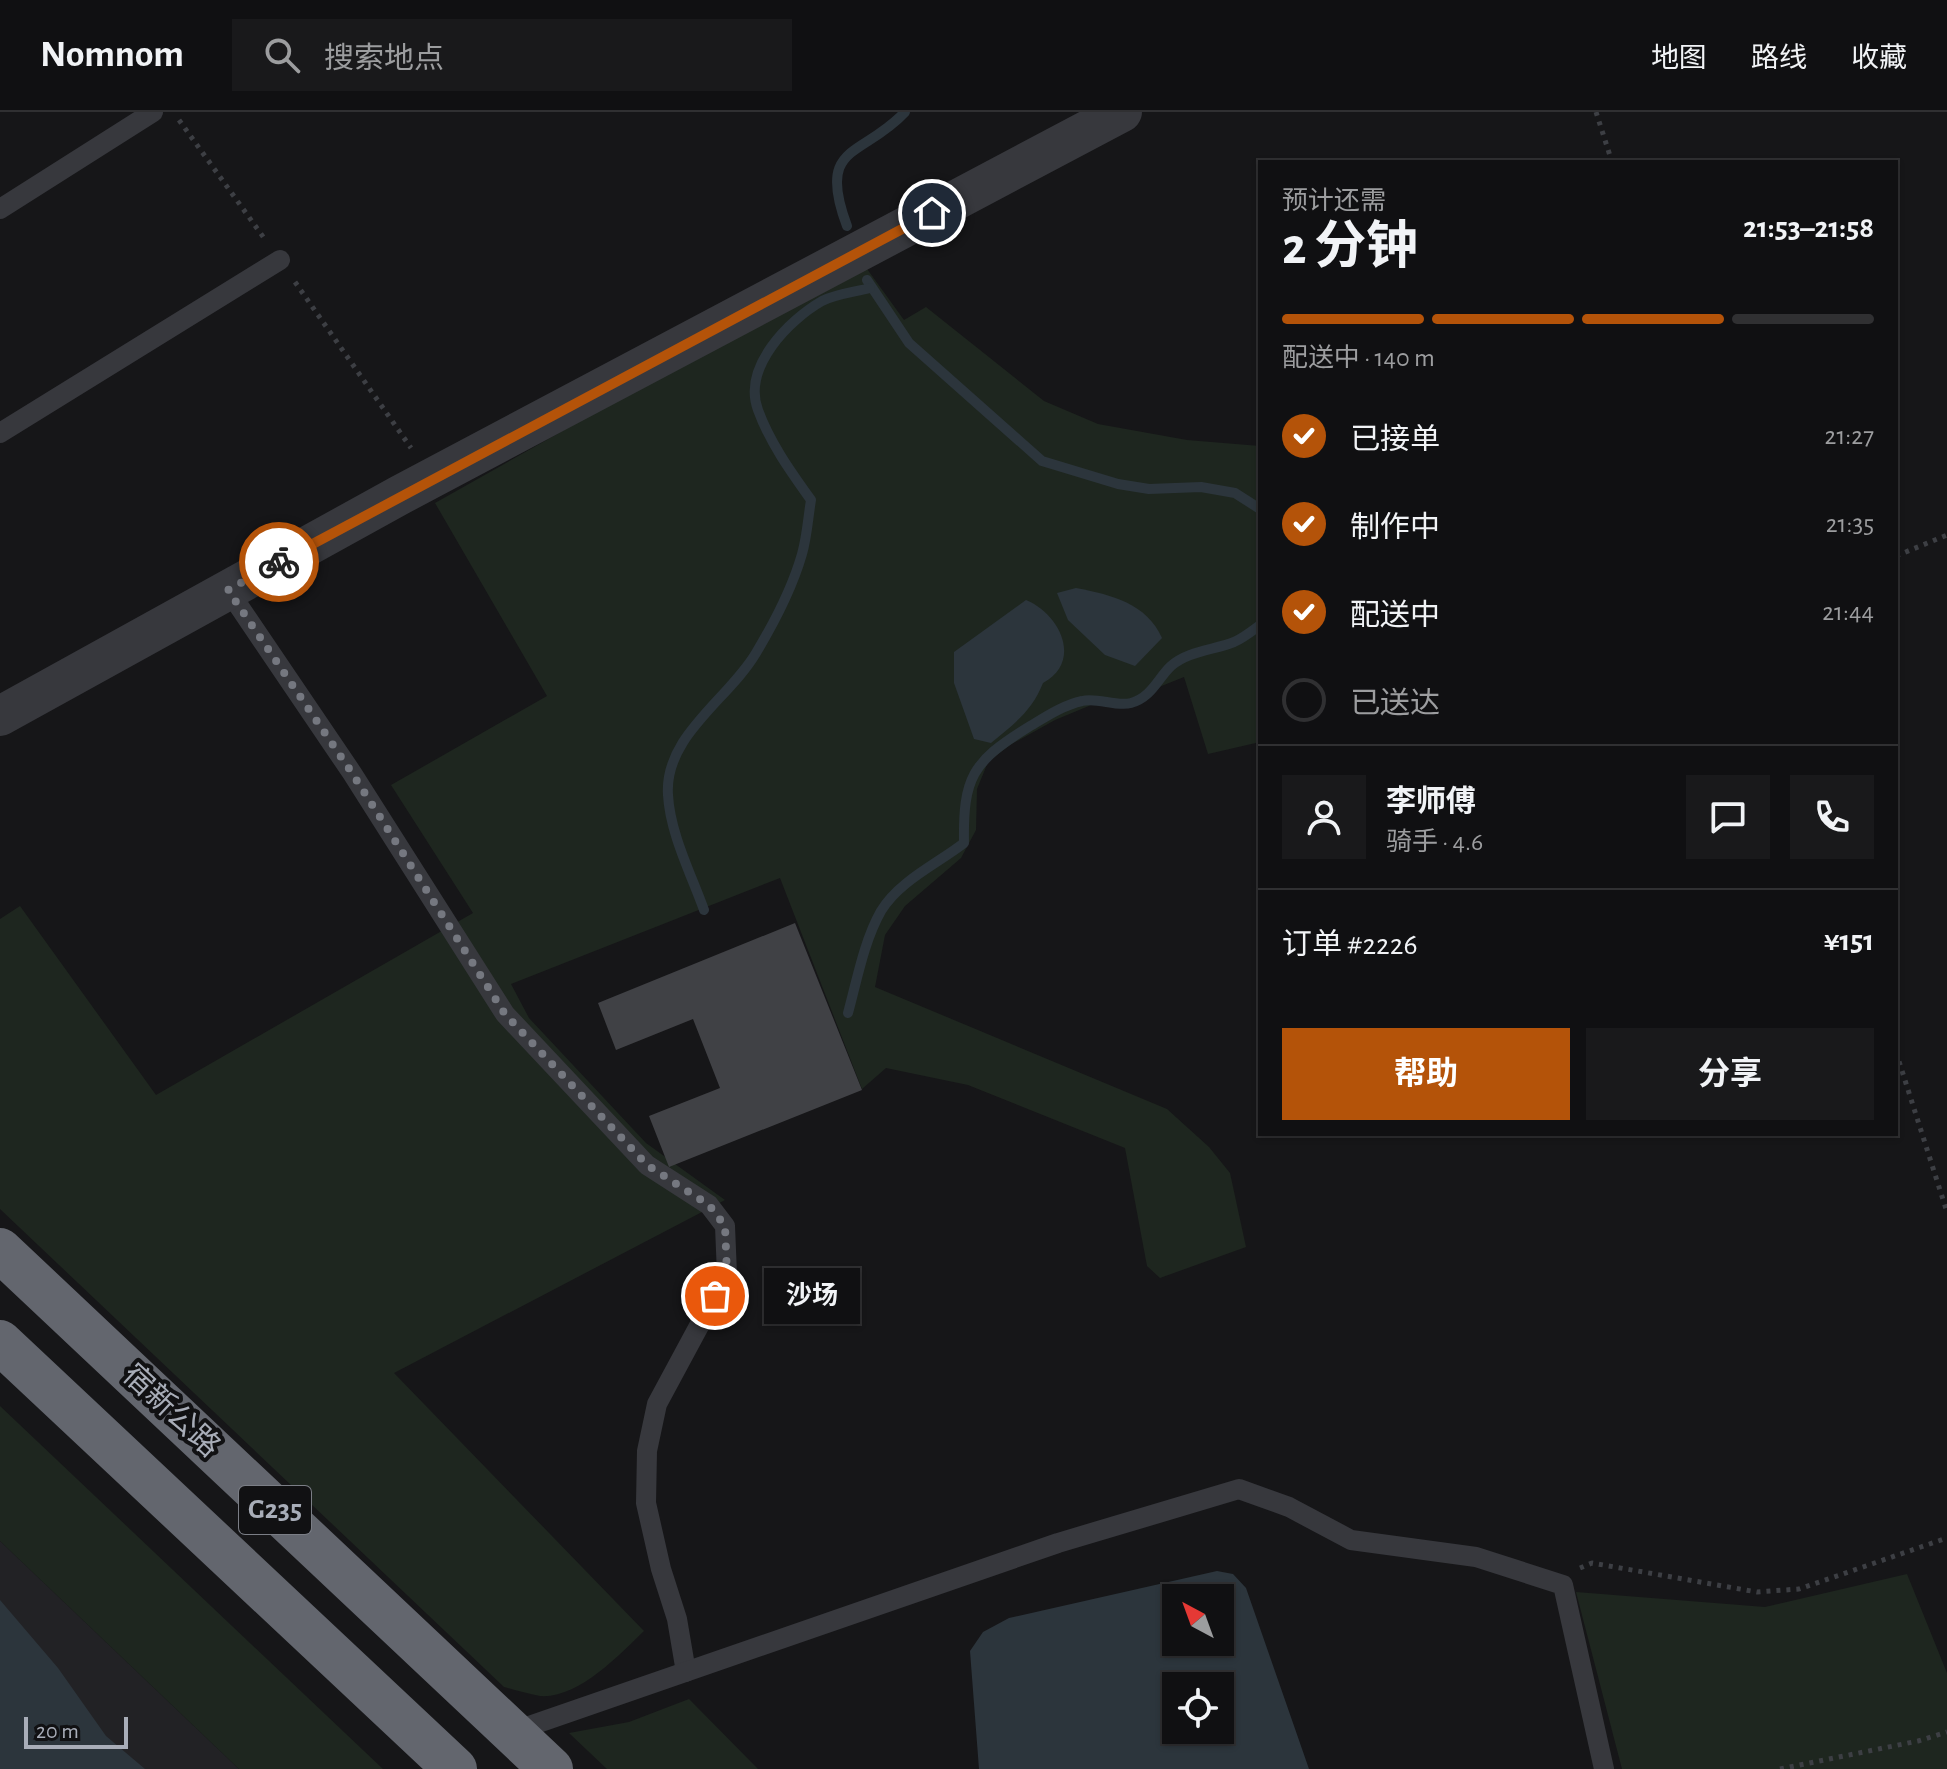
<!DOCTYPE html>
<html lang="zh">
<head>
<meta charset="utf-8">
<style>
  :root { --surface:#101012; --page:#19191b; --text:#f1f3f6; --muted:#9c9d9f; --line:#303032; --accent:#b45309 }
  body { margin:0; font-family:"Alegreya Sans","Noto Sans SC",sans-serif; background:var(--page); color:var(--text); height:100vh; display:flex; flex-direction:column; font-size:30px; white-space:nowrap }
  * { box-sizing:border-box; margin:0 }
  p { font-size:26px; color:var(--muted) }
  .icon { flex:none; width:44px; height:44px; fill:none; stroke:currentColor; stroke-width:2; stroke-linecap:round; stroke-linejoin:round }
  .map { position:relative; flex:1; overflow:hidden }
  .drawer { position:absolute; left:1258px; top:48px; width:640px; height:976px; display:flex; flex-direction:column; background:var(--surface); border-radius:0px; box-shadow:0 2px 6px #0004,0 0 0 2px var(--line) }
  .drawer>* { flex:none }
  .needle { width:52px; rotate:319deg }
  .fabs { position:absolute; left:1162px; top:1472px; display:grid; gap:16px }
  .fabs a { display:grid; place-items:center; width:72px; height:72px; border-radius:0px; background:var(--surface); box-shadow:0 2px 6px #0004,0 0 0 2px var(--line); font-size:40px }
  .scale { position:absolute; left:24px; bottom:20px; width:104px; box-sizing:border-box; padding-left:8px; border:4px solid #a8adb8; border-top:0; font-size:22px; line-height:28px; white-space:nowrap; color:#a8adb8; -webkit-text-stroke:6px #111113; paint-order:stroke }
  .pin { position:absolute; display:grid; place-items:center; width:68px; height:68px; color:#fff; margin:-34px; border:4px solid #fff; border-radius:50%; box-shadow:0 2px 8px #0007 }
  .courier { position:absolute; display:grid; place-items:center; width:80px; height:80px; margin:-40px; border:6px solid #b45309; border-radius:50%; background:#fff; color:#222; box-shadow:0 2px 10px #0007 }
  .bubble { position:absolute; height:56px; border-radius:0px; background:var(--surface); box-shadow:0 2px 6px #0004,0 0 0 2px var(--line); font-size:26px; font-weight:700; line-height:56px; text-align:center }
  .overview em { font-style:normal; font-weight:700 }
  .overview div { display:flex; flex-direction:column-reverse }
  .overview { display:flex; align-items:center; justify-content:space-between; height:136px; padding:0 24px }
  h1 { font-size:52px; font-weight:700; line-height:60px }
  .bar { display:grid; grid-template-columns:repeat(4,1fr); gap:12px 8px; align-content:center; height:96px; padding:0 24px }
  .bar i { height:10px; border-radius:6px; background:var(--line) }
  .bar .on { background:var(--accent) }
  .bar p { grid-column:span 4 }
  .line { display:flex; align-items:center; gap:20px; padding:0 24px; border-top:2px solid var(--line) }
  .line div { flex:1 }
  .round { display:grid; place-items:center; flex:none; width:84px; height:84px; border-radius:0px; background:var(--page) }
  ol { padding:0 24px; list-style:none }
  li { display:flex; align-items:center; gap:24px; height:88px }
  li p { margin-inline-start:auto }
  li .icon { padding:8px; border-radius:50%; background:var(--accent); color:#fff; stroke-width:4 }
  li:last-child { color:var(--muted) }
  li i { width:44px; height:44px; border:4px solid var(--line); border-radius:50% }
  .button { display:flex; gap:16px; margin-top:auto; padding:16px 24px }
  .button a { flex:1; height:92px; border-radius:0px; background:var(--accent); color:#fff; font-size:32px; font-weight:700; line-height:92px; text-align:center }
  .button a+a { background:var(--page); color:var(--text) }
  header { display:flex; align-items:center; gap:48px; box-sizing:border-box; height:112px; padding:0 40px; background:var(--surface); border-bottom:2px solid var(--line) }
  header strong { font-size:38px }
  nav { display:flex; gap:44px; margin-inline-start:auto; font-size:28px }
  .search { width:560px; height:72px; background:var(--page); display:flex; align-items:center; gap:20px; box-sizing:border-box; padding:0 28px; border-radius:0px; color:var(--muted); font-size:30px }
  .map>svg:first-child { display:block }
  .built { fill:#222225 }
  .green { fill:#1e261f }
  .water { fill:#2c353c; fill-rule:evenodd }
  .lines { fill:none; stroke-linecap:round; stroke-linejoin:round }
  .stream { stroke:#2c353c; stroke-width:10 }
  .building { fill:#404145 }
  .path { stroke:#3d3f44; stroke-width:5; stroke-dasharray:4 6; stroke-linecap:butt }
  .lane { stroke:#37383d; stroke-width:20 }
  .street { stroke:#37383d; stroke-width:40 }
  .highway { stroke:#63666e; stroke-width:44 }
  .done { stroke:#757880; stroke-width:8; stroke-dasharray:0 14.4 }
  .route { stroke:#b45309; stroke-width:10 }
  .labels { text-anchor:middle; dominant-baseline:central; stroke-width:8; stroke-linejoin:round; paint-order:stroke }
  .shield { fill:#111113; stroke:#7b7e86; stroke-width:2 }
  .shield-label { font-size:28px; font-weight:bold; fill:#a8adb8 }
  .street-label { font-size:30px; fill:#a8adb8; stroke:#111113 }
</style>
</head>
<body>
<header>
<strong>Nomnom</strong>
<div class="search"><svg class="icon" aria-label="search" viewBox="0 0 24 24"><circle cx="10" cy="10" r="6"/><path d="M15 15l6 6"/></svg>搜索地点</div>
<nav><a>地图</a><a>路线</a><a>收藏</a></nav>
</header>
<div class="map">
<svg width="1947" height="1657" viewBox="0 0 1947 1657">
  <rect width="100%" height="100%" fill="#161618"/>
  <!-- built -->
  <polygon class="built" points="0,1429 239,1657 0,1657"/>
  <!-- green -->
  <g class="green">
    <path d="M862,150L904,208L926,195L1044,289L1098,312L1187,328L1260,334V630L1208,642L1184,565L1119,591H1096L1055,608L1010,633L988,650L977,677L976,718L961,746L905,794L885,823L875,875L1167,997L1209,1035L1230,1061L1246,1135L1160,1166L1147,1154L1125,1036L968,973L886,956L862,977L780,766L511,872L529,906L646,1031L725,1088L394,1261L644,1519C619,1543 578,1587 540,1584C528,1582 515,1578 504,1575L0,1097V807L20,794L156,983L473,801L391,673L547,584L435,391Z"/>
    <polygon points="0,1294 383,1657 239,1657 0,1429"/>
    <polygon points="1907,1462 1947,1561 1947,1657 1622,1657 1576,1480 1765,1495"/>
    <polygon points="689,1587 758,1657 607,1657 569,1621 629,1610"/>
  </g>
  <!-- water -->
  <g class="water">
    <path d="M1076,476C1112,483 1146,491 1162,526L1135,554L1105,543L1068,508L1057,481Z"/>
    <path d="M1026,488C1060,502 1083,549 1043,571C1032,599 1014,612 991,631L974,627L954,571V540Z"/>
    <path d="M1217,1459L1233,1462L1246,1476L1309,1657H979L970,1539L983,1520L1009,1506ZM1220,1486V1530H1176V1486ZM1220,1574V1618H1176V1574Z"/>
    <polygon points="0,1488 58,1556 106,1624 145,1657 0,1657"/>
  </g>
  <g class="lines">
    <!-- stream -->
    <g class="stream">
      <path d="M847,114C816,31 862,46 905,0"/>
      <polyline points="867,168 909,231 1042,349 1118,372 1149,377 1201,375 1235,381 1260,397"/>
      <path d="M704,798C691,762 670,721 668,683C664,624 729,587 756,541C774,511 792,477 802,442C807,425 808,406 811,388C791,360 770,331 758,298C742,255 789,208 822,189C836,182 855,180 870,176"/>
      <path d="M848,901C857,868 864,829 881,799C899,769 937,752 964,731C963,666 972,650 1027,616C1044,606 1063,593 1082,589C1097,585 1116,595 1131,591C1152,585 1158,566 1171,554C1188,539 1214,538 1234,530C1243,526 1252,519 1260,513"/>
    </g>
  </g>
  <!-- building -->
  <polygon class="building" points="795,811 862,978 669,1055 649,1004 720,976 693,907 616,938 598,891"/>
  <g class="lines">
    <!-- path -->
    <g class="path">
      <polyline points="1596,0 1612,50"/>
      <polyline points="179,8 264,126"/>
      <polyline points="295,170 411,336"/>
      <polyline points="1896,444 1947,423"/>
      <polyline points="1896,940 1947,1100"/>
      <polyline points="1580,1456 1592,1451 1757,1480 1799,1477 1947,1426"/>
      <polyline points="1780,1657 1918,1629 1947,1620"/>
    </g>
    <!-- lane -->
    <g class="lane">
      <polyline points="0,97 153,0"/>
      <polyline points="0,321 280,148"/>
      <polyline points="228,478 352,661 505,902 647,1053 709,1093 725,1114 727,1162 657,1292 647,1339 646,1391 661,1457 677,1507 686,1560"/>
      <polyline points="512,1620 1058,1431 1239,1377 1289,1395 1351,1428 1476,1445 1563,1473 1604,1657"/>
    </g>
    <!-- street -->
    <polyline class="street" points="0,604 400,383 1122,0"/>
    <!-- highway -->
    <g class="highway">
      <polyline points="0,1138 551,1657"/>
      <polyline points="0,1230 455,1657"/>
    </g>
  </g>
  <g class="lines">
    <!-- done -->
    <polyline class="done" points="279,450 228,478 352,661 505,902 647,1053 709,1093 725,1114 727,1162 715,1184"/>
    <!-- route -->
    <polyline class="route" points="279,450 932,101"/>
  </g>
  <g class="labels">
    <!-- shield labels -->
    <rect class="shield" x="239" y="1374" width="72" height="48" rx="6"/>
    <g class="shield-label">
      <text x="275" y="1398">G235</text>
    </g>
    <!-- street labels -->
    <g class="street-label">
      <text transform="translate(171 1299) rotate(43)">宿新公路</text>
    </g>
  </g>
</svg>
<div class="fabs">
<a><svg class="needle" viewBox="-14 -14 28 28"><path d="M0-13l5 13h-10z" fill="#e53935"/><path d="M0 13l5-13h-10z" fill="#9c9d9f"/></svg></a>
<a><svg class="icon" aria-label="locate" viewBox="0 0 24 24"><circle cx="12" cy="12" r="6"/><path d="M12 2v4M12 18v4M2 12h4M18 12h4"/></svg></a>
</div>
<div class="scale">20 m</div>
<div class="pin" style="left:715px;top:1184px;background:#ea580c"><svg class="icon" aria-label="bag" viewBox="0 0 24 24"><path d="M5 8h14l-1 12H6zM9 8a3 3 0 0 1 6 0"/></svg></div>
<div class="pin" style="left:932px;top:101px;background:#1f2937"><svg class="icon" aria-label="home" viewBox="0 0 24 24"><path d="M3 11l9-7 9 7M6 9v11h12V9"/></svg></div>
<div class="courier" style="left:279px;top:450px"><svg class="icon" aria-label="bike" viewBox="0 0 24 24"><circle cx="6" cy="16" r="4"/><circle cx="18" cy="16" r="4"/><path d="M6 16l4-8h5l3 8M10 8l3 8H6M13 5h3"/></svg></div>
<div class="bubble" style="left:764px;top:1156px;width:96px">沙场</div>
<section class="drawer">
<div class="overview"><div><h1>2 分钟</h1><p>预计还需</p></div><em>21:53–21:58</em></div>
<div class="bar"><i class="on"></i><i class="on"></i><i class="on"></i><i></i><p>配送中 · 140 m</p></div>
<ol>
<li><svg class="icon" aria-label="check" viewBox="0 0 24 24"><path d="M5 12l5 5 9-10"/></svg>已接单<p>21:27</p></li>
<li><svg class="icon" aria-label="check" viewBox="0 0 24 24"><path d="M5 12l5 5 9-10"/></svg>制作中<p>21:35</p></li>
<li><svg class="icon" aria-label="check" viewBox="0 0 24 24"><path d="M5 12l5 5 9-10"/></svg>配送中<p>21:44</p></li>
<li><i></i>已送达</li>
</ol>
<div class="line" style="height:144px"><a class="round"><svg class="icon" aria-label="person" viewBox="0 0 24 24"><circle cx="12" cy="8" r="4"/><path d="M4 21q1-7 8-7t8 7"/></svg></a><div><b>李师傅</b><p>骑手 · 4.6</p></div><a class="round"><svg class="icon" aria-label="chat" viewBox="0 0 24 24"><path d="M4 5h16v11H9l-5 4z"/></svg></a><a class="round"><svg class="icon" aria-label="phone" viewBox="0 0 24 24"><path d="M5 4h4l2 5-3 2q2 4 5 5l2-3 5 2v4C11 20 4 13 5 4z"/></svg></a></div>
<div class="line" style="height:104px"><div>订单 #2226</div><b>¥151</b></div>
<div class="button"><a>帮助</a><a>分享</a></div>
</section>
</div>
</body>
</html>
